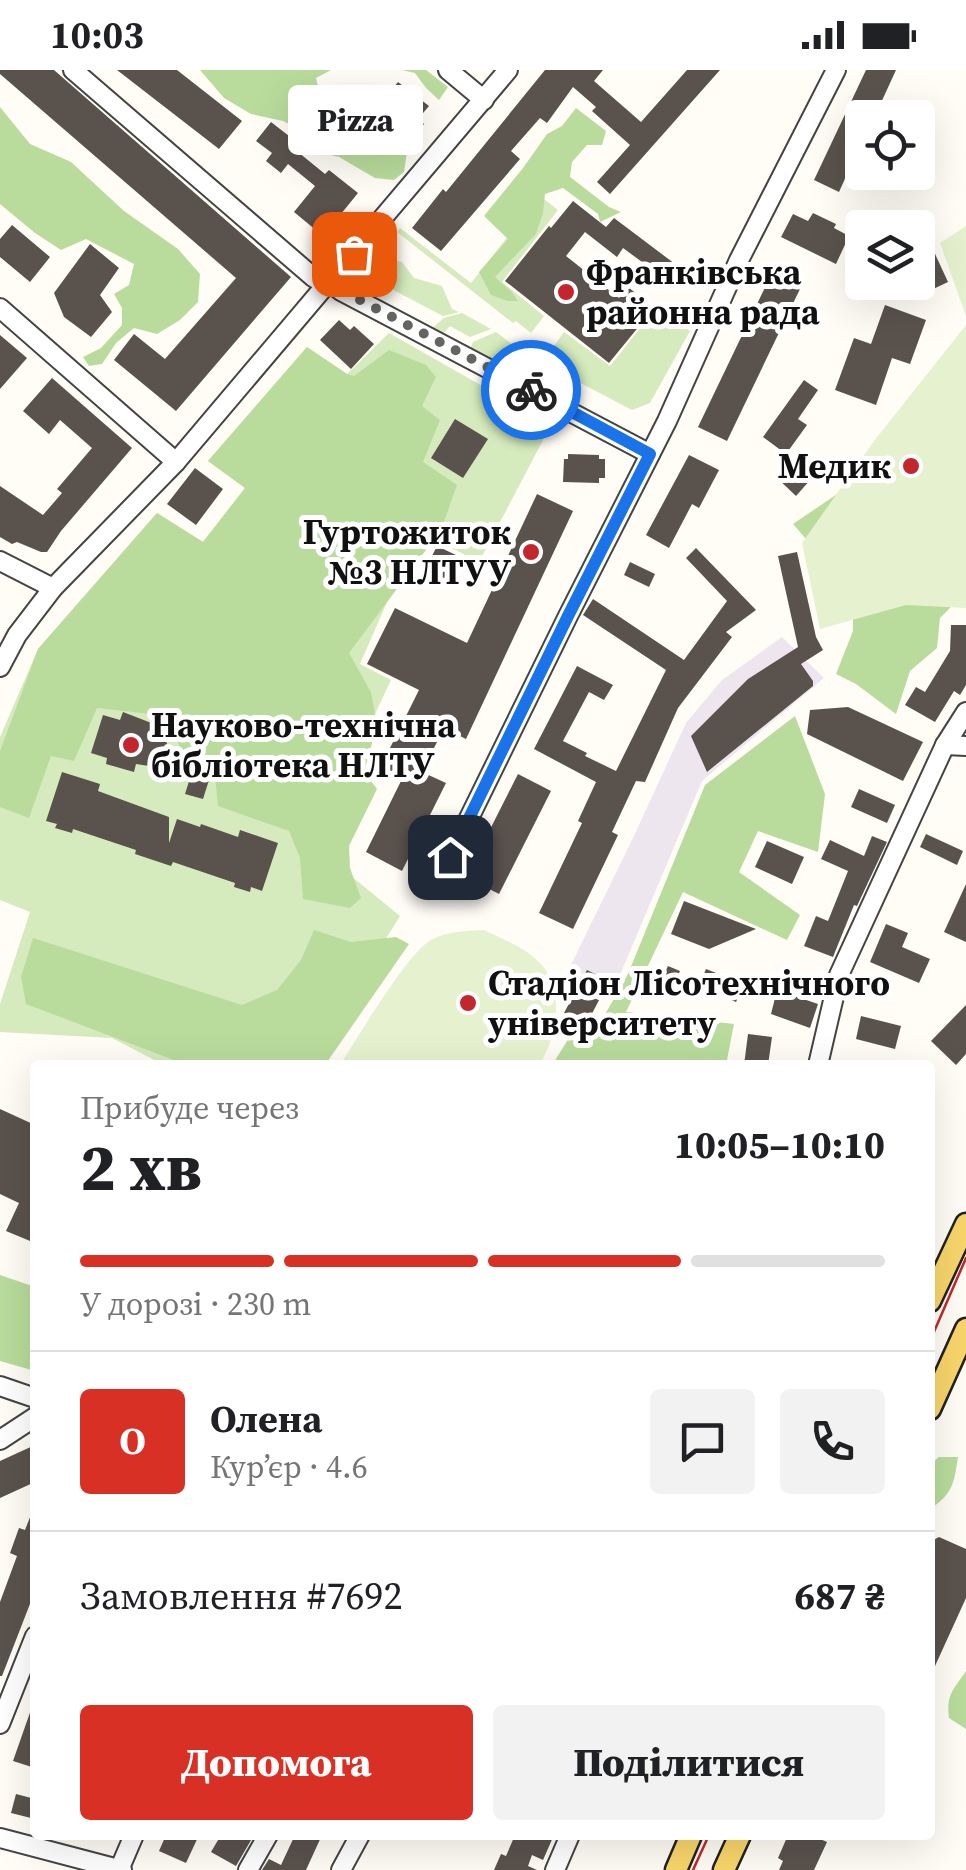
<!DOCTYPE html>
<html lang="uk">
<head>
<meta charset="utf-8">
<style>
  :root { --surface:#fff; --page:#f2f2f2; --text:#202124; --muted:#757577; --line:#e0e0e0; --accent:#d93025 }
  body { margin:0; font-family:"Source Serif 4",serif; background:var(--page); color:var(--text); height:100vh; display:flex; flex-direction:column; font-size:38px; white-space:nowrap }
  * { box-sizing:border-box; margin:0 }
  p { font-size:32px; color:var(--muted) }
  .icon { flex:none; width:55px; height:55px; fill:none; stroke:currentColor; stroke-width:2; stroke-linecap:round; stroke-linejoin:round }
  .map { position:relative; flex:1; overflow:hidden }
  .drawer { position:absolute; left:30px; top:990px; width:905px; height:780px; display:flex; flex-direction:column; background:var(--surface); border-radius:10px; box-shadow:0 10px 40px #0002 }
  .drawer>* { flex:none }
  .tools { position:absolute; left:845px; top:30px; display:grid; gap:20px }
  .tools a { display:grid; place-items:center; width:90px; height:90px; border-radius:10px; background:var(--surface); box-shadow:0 10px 40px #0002; font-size:50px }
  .pin { position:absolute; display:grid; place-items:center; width:85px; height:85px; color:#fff; margin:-42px; border-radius:20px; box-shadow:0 5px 15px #0006 }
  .courier { position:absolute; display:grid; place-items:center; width:100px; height:100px; margin:-50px; border:8px solid #1a73e8; border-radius:50%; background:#fff; color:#222; box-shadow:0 2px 12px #0007 }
  .bubble { position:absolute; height:70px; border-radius:10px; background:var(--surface); box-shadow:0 10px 40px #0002; font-size:32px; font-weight:800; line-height:70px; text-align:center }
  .overview em { font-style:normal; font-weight:800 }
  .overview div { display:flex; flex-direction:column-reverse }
  .overview { display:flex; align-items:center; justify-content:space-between; height:170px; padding:0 50px }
  h1 { font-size:65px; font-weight:800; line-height:75px }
  .bar { display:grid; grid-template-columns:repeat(4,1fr); gap:15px 10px; align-content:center; height:120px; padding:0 50px }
  .bar i { height:12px; border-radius:8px; background:var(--line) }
  .bar .on { background:var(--accent) }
  .bar p { grid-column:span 4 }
  .line { display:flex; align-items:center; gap:25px; padding:0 50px; border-top:2px solid var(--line) }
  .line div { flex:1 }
  .round { display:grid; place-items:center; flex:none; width:105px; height:105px; border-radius:10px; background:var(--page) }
  .button { display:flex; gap:20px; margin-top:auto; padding:20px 50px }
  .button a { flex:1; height:115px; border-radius:10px; background:var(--accent); color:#fff; font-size:40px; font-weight:800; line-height:115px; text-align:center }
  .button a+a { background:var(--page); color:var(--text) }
  .status { display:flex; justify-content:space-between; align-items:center; height:70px; padding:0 50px; background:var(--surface); direction:ltr }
  .status svg { height:28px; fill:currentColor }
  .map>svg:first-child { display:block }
  .industrial { fill:#eee6ef }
  .green { fill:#d5ebbd }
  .forest { fill:#b9dc9c }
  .pitch { fill:#e6f2cf }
  .building { fill:#5a524d }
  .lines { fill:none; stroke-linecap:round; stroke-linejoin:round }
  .minor-casing { stroke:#444; stroke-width:22 }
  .major-casing { stroke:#222; stroke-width:25 }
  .minor { stroke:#fff; stroke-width:18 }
  .major { stroke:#f9d66b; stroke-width:20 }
  .tram { stroke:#c4262e; stroke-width:2.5 }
  .done { stroke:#646461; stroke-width:10; stroke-dasharray:0 18 }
  .route { stroke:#1a73e8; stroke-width:12 }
  .poi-dot { fill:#c4262e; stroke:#fff; stroke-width:4 }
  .labels { text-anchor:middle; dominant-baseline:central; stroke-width:10; stroke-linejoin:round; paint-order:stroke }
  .poi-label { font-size:35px; font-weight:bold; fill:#111; stroke:#fff; text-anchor:start }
</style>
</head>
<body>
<div class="status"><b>10:03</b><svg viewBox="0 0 49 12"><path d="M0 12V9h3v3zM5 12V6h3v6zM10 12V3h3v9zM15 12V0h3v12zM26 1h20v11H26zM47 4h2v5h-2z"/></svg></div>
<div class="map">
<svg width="966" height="1800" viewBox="0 0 966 1800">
  <rect width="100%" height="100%" fill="#fffdf5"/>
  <!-- industrial -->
  <polygon class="industrial" points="782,567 824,608 702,711 611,926 566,905 632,770 686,653 722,610"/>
  <!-- green -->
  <g class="green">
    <polygon points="540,126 558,140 502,212 544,246 531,263 516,251 513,253 397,162 400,158 471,213"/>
    <polygon points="377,188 402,192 414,208 442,216 452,239 459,242 443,246 380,213 369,221 357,216 356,213"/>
    <polygon points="657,237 690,261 650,333 632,340 571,308 546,287 564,262 610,296"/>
    <polygon points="462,243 491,259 470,267 450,256 442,265 430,260 444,248"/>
    <polygon points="496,262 516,277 520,288 509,302 469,281 473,272"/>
    <polygon points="389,263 551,355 479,492 418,461 360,594 391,610 345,708 334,792 400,846 307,995 164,995 112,968 0,962 0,934 30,842 0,830 0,667 38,579 157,443 203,472 245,418 208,391 307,277 347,304"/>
  </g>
  <!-- forest -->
  <g class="forest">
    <polygon points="200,0 331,0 316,8 322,32 334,46 347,44 354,64 370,80 407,82 404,102 394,110 375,108 339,87 313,81 307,63 283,51 251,44 224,28"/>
    <polygon points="402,0 426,0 448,17 439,30 426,18 415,3"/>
    <polygon points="0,37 30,74 71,92 124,141 178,179 200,204 198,232 180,250 157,264 134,258 116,273 102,294 89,296 83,287 101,278 122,255 122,238 114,224 129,215 134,194 86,169 61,180 35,163 0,134"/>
    <polygon points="576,38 606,61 602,75 587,75 572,92 570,107 609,137 621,142 600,152 598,144 563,118 545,124 543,143 536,164 495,207 511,221 518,231 508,231 491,225 479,202 508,169 484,146 523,98 547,64 562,56"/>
    <polygon points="307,277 347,304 354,306 389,280 426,295 436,307 422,336 440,350 423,392 457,415 441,460 349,583 371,622 377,655 364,702 377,719 349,776 350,798 361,828 350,838 303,829 300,788 289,761 218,736 215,706 186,697 174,660 150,644 97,638 74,691 51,686 29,748 0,737 0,681 38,579 157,443 203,472 245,418 208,391"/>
    <polygon points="880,395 957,531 940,548 937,578 910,601 896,644 856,614 836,604 853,561 853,523 793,454"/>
    <polygon points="795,646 825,724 818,782 758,761 739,802 800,845 787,870 683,822 626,942 734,954 726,995 552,995 574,960 591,969 628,904 705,715"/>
    <polygon points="314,860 351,872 396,867 409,874 325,995 187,995 26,934 21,907 33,868 242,935 277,920 301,890"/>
    <polygon points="0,1205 35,1217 35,1301 0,1291"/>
    <path d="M939,1387H958C954,1413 953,1424 930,1439V1394Z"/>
    <path d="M966,1601V1659L949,1648C946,1624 954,1619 966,1601Z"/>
  </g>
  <!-- pitch -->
  <g class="pitch">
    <polygon points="966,156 966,246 940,173"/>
    <polygon points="966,255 966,538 906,535 820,559 802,473 874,371"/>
    <path d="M484,860C503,869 524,877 539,892C565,917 558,967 539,995H340C357,969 408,882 431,870C447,861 466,861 484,860Z"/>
  </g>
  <!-- building -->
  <g class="building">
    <polygon points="0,0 54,0 291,207 176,341 114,290 134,264 165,289 236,208 0,4"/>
    <polygon points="117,0 177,0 242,51 219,79"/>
    <polygon points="545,0 603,0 594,11 641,52 687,0 720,0 610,124 597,112 630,75 592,41 596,37 573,17 547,53 540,48 511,81 520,89 441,181 412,158 443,119 446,122"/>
    <polygon points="866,0 896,0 874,48 862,48 862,71 839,122 814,110"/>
    <polygon points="398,12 429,36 418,49 424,54 407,75 400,70 394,78 380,82 373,76 373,66 362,57"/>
    <polygon points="271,52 289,66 292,62 306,73 298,82 325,104 329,100 358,123 323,166 294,142 315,116 288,94 281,103 266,91 272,83 256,71"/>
    <polygon points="573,131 606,157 614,148 683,200 672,214 623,178 617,187 585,162 566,186 619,228 628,217 654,238 609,293 505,211 549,156 551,158"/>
    <polygon points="813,143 836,154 834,158 849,166 836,194 781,167 793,144 808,151"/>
    <polygon points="918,147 948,212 929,221 918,197"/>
    <polygon points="12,155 50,187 30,212 0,187 0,169"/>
    <polygon points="90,174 119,198 100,225 112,242 91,267 64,247 54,223"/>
    <polygon points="771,205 800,219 727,371 698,357"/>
    <polygon points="885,235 926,250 910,294 892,288 876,335 835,320 854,268 871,274"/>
    <polygon points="339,250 350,260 354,256 374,274 351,299 320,270"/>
    <polygon points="0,265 27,288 0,319"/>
    <polygon points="52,308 132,378 61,461 47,482 41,482 17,472 12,474 0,467 0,416 43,445 62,423 57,419 92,378 60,350 49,364 23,341"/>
    <polygon points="804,310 818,320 798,349 807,355 786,384 763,367"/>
    <polygon points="455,349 488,369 463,408 431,388"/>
    <polygon points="568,384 599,385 599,389 605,389 605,408 599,408 599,413 563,412 564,389 568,389"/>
    <polygon points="689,385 719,400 699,438 692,434 669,478 646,465"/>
    <polygon points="789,390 811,409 796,426 775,406"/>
    <polygon points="195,398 223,419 196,455 167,434"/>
    <polygon points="537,424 573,441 466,669 444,658 422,702 446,713 402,801 366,782 401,711 379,700 419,620 367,594 395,538 467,573"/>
    <polygon points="437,476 458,486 444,514 423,504"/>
    <polygon points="696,478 756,540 726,562 732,567 678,638 645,712 636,711 612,762 618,765 573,859 539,843 582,753 578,751 596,712 534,679 577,596 613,615 604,630 589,622 563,671 587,683 585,686 616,701 666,600 583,545 593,529 684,590 727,531 686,488"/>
    <polygon points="797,482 816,567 823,580 801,594 813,611 813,616 707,702 691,666 748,609 798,577 778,486"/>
    <polygon points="630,492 655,504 649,517 624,505"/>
    <polygon points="951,555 966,555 966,615 960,625 954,621 935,652 905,635 916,617 925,622 950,581"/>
    <polygon points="848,637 923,672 903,711 807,664 810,640"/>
    <polygon points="123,642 154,654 152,659 166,671 169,679 169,688 164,694 156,697 136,694 134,702 106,694 107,688 91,683 103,645 120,650"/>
    <polygon points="62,702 100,714 98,721 169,747 169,773 177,749 200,757 201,754 238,767 240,760 278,773 262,821 251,817 250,822 234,817 235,813 173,792 171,796 135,784 136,780 73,759 72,763 55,758 57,754 46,751"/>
    <polygon points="518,704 551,721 499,824 466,807"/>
    <polygon points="191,705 209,710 203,729 185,724"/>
    <polygon points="859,719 895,735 887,753 851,737"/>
    <polygon points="926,764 963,781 957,795 920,777"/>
    <polygon points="872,766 887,772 857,836 854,835 833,887 804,876 816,846 828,851 848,801 821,789 830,770 864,786"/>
    <polygon points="767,771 804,787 792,814 755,797"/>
    <polygon points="966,814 966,872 944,862"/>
    <polygon points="684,831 756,859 709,879 671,864"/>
    <polygon points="886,854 908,863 902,877 930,889 919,913 870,892"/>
    <polygon points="668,896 680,901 668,926 643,915 651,898 664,904"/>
    <polygon points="706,899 744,914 736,932 699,916"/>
    <polygon points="587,900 609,911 586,955 564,943"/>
    <polygon points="777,920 818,934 810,958 771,944"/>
    <polygon points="966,935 966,984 956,995 931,971"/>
    <polygon points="861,946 901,956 895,979 856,969"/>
    <polygon points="748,964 772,967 768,995 744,995"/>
    <polygon points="0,1039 35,1055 35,1173 6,1161 19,1133 0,1124"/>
    <polygon points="35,1375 35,1412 0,1428 0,1391"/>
    <polygon points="34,1437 35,1521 2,1606 0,1606 0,1532 17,1486 10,1483 19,1458 25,1460"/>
    <polygon points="939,1467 966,1479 966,1528 930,1607 930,1472"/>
    <polygon points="33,1634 35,1634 35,1698 13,1691"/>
    <polygon points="16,1724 35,1729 35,1749 11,1743"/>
    <polygon points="166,1765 199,1765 186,1793 159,1781"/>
    <polygon points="221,1765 254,1765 236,1796 211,1782"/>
    <polygon points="295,1765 322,1765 306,1800 262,1800 269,1789 281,1795"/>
    <polygon points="515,1765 554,1765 543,1790 532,1785 528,1796 537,1800 494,1800 501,1784 506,1786"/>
    <polygon points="788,1765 811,1765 827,1772 814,1800 779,1800 783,1791 778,1788"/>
  </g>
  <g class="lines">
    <defs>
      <g id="minor">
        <polyline points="73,0 313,207 326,215"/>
        <polyline points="448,0 484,30"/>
        <polyline points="330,212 341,221 650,384"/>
        <polyline points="0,238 176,392"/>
        <polyline points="0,491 53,518"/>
        <polyline points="0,597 17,565 53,518 176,392 508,0"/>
        <polyline points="945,675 966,676"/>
        <polyline points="450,787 568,546 667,351 739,190 836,0"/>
        <polyline points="818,995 839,905 945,675 966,642"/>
        <polyline points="0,1316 35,1328"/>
        <polyline points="0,1370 35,1347"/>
        <polyline points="0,1654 35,1566"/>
        <polyline points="0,1768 122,1800"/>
        <polyline points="119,1800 134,1765"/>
        <polyline points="248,1800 268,1765"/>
        <polyline points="341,1800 360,1765"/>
        <polyline points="555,1800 570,1765"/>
      </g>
      <g id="major">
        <polyline points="930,1231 966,1154"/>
        <polyline points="930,1339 966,1259"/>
        <polyline points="676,1800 691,1765"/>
        <polyline points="724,1800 740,1765"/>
      </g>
    </defs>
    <!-- minor casing -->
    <use href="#minor" class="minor-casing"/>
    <!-- major casing -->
    <use href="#major" class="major-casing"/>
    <!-- minor -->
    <use href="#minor" class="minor"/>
    <!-- major -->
    <use href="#major" class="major"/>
    <!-- tram -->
    <g class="tram">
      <polyline points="930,1271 966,1188"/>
      <polyline points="693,1800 709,1765"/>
    </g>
  </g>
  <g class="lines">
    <!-- done -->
    <polyline class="done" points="354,184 330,212 341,220 531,320"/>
    <!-- route -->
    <polyline class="route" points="450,787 568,546 650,384 531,320"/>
  </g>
  <!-- markers -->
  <g class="poi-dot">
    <circle cx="566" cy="222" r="10"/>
    <circle cx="911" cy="396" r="10"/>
    <circle cx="531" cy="482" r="10"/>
    <circle cx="131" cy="675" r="10"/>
    <circle cx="468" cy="933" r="10"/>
  </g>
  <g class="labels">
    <!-- poi labels -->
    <g class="poi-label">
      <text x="586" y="202">Франківська<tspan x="586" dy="40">районна рада</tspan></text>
      <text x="891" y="396" text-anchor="end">Медик</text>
      <text x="511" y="462" text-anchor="end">Гуртожиток<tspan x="511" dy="40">№3 НЛТУУ</tspan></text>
      <text x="151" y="655">Науково-технічна<tspan x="151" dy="40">бібліотека НЛТУ</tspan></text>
      <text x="488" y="913">Стадіон Лісотехнічного<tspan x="488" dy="40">університету</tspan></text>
    </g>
  </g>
</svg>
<div class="tools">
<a><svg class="icon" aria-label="locate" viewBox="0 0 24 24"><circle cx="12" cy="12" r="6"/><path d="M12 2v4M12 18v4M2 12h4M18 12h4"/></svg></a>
<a><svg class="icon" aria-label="layers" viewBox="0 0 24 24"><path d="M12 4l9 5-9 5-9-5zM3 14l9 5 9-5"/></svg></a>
</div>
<div class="pin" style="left:354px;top:184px;background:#ea580c"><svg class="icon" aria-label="bag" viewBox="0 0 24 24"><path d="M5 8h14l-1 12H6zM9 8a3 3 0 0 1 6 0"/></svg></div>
<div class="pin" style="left:450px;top:787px;background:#1f2937"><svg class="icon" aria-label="home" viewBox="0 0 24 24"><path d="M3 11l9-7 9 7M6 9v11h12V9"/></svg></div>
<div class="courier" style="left:531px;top:320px"><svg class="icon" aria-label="bike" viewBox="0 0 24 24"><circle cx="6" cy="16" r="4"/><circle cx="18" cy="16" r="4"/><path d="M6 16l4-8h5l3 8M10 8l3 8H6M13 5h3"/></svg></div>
<div class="bubble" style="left:288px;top:15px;width:135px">Pizza</div>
<section class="drawer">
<div class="overview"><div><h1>2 хв</h1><p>Прибуде через</p></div><em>10:05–10:10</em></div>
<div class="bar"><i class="on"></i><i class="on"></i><i class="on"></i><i></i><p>У дорозі · 230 m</p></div>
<div class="line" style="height:180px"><b class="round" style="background:var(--accent);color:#fff">О</b><div><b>Олена</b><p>Кур’єр · 4.6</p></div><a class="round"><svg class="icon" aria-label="chat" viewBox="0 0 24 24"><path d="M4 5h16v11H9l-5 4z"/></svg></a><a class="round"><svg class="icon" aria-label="phone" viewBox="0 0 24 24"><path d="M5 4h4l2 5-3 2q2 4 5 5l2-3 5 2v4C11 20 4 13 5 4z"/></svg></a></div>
<div class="line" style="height:130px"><div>Замовлення #7692</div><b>687 ₴</b></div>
<div class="button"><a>Допомога</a><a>Поділитися</a></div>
</section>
</div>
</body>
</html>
